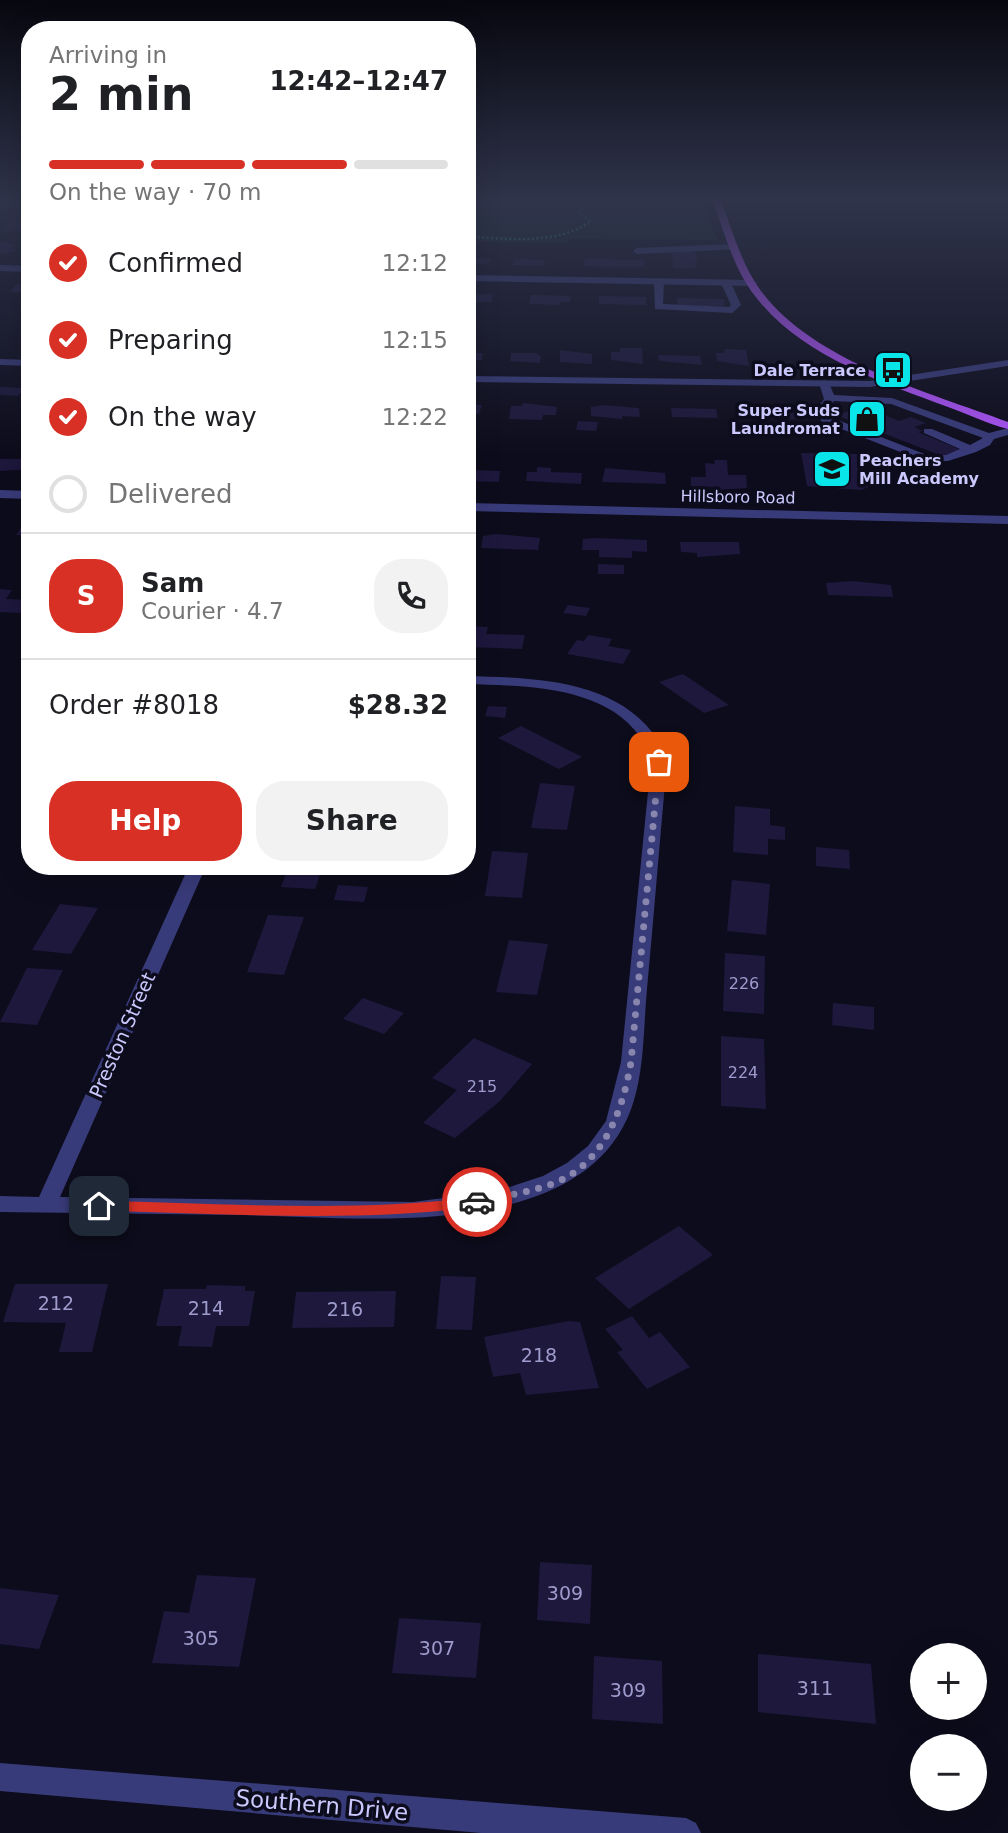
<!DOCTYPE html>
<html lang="en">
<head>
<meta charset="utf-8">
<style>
  :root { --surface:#fff; --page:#f2f2f2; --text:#202124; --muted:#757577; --line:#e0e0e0; --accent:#d93025 }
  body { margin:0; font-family:"DejaVu Sans",sans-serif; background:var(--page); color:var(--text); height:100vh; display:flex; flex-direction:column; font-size:26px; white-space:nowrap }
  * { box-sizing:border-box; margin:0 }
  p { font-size:23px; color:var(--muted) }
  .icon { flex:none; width:38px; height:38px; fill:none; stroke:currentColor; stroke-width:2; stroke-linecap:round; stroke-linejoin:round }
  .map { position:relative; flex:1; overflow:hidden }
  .drawer { position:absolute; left:21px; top:21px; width:455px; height:854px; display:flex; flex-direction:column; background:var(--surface); border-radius:28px; box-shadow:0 7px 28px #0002 }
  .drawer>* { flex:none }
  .controls { position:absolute; left:910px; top:1643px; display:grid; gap:14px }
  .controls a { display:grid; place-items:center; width:77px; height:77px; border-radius:50%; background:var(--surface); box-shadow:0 7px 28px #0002; font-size:35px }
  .pin { position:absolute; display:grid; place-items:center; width:60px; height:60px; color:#fff; margin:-30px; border-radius:14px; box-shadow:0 4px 10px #0006 }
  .courier { position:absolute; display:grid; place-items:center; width:70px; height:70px; margin:-35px; border:5px solid #d93025; border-radius:50%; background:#fff; color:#222; box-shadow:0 2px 9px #0007 }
  .overview em { font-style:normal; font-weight:700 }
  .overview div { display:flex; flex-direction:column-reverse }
  .overview { display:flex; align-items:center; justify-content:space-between; height:119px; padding:0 28px }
  h1 { font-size:46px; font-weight:700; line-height:52px }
  .bar { display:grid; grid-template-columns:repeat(4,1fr); gap:10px 7px; align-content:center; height:84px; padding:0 28px }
  .bar i { height:9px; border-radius:5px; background:var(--line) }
  .bar .active { background:var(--accent) }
  .bar p { grid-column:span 4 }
  .line { display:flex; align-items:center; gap:18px; padding:0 28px; border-top:2px solid var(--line) }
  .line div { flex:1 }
  .round { display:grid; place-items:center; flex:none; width:74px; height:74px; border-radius:28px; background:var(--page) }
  ol { padding:0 28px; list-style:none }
  li { display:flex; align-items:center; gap:21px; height:77px }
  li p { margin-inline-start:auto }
  li .icon { padding:7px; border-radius:50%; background:var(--accent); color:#fff; stroke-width:4 }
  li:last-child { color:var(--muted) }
  li i { width:38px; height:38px; border:4px solid var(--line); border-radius:50% }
  .cta { display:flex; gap:14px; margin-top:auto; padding:14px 28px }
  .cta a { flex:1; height:80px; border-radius:28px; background:var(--accent); color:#fff; font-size:28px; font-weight:700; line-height:80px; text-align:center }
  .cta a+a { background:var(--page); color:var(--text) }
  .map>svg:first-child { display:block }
  .green { fill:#0f2523 }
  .building { fill:#1d183c }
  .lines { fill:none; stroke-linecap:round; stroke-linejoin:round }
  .path { stroke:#30a998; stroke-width:2.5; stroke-dasharray:2 2.5; stroke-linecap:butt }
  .lane { fill:#383b79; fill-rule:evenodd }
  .street { fill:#383b79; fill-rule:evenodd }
  .primary { fill:#ad53f9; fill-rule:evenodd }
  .route { fill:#d93025 }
  .done { stroke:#8886ae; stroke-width:7; stroke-dasharray:0 12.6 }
  .labels { text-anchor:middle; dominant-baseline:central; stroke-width:7; stroke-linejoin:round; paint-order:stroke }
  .far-poi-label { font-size:16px; font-weight:bold; fill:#cac8fd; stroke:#0d0c1c; text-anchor:end }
  .far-street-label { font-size:16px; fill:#cac8fd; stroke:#0d0c1c }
  .number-label { font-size:16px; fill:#9f9ccd }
  .street-label { font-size:19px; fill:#cac8fd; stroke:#0d0c1c }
  .near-number-label { font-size:19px; fill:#9f9ccd }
  .near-street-label { font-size:23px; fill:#cac8fd; stroke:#0d0c1c }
</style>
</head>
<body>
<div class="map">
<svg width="1008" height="1833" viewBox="0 0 1008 1833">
  <rect width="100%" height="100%" fill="#0d0c1c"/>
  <!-- green -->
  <polygon class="green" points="467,198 699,198 718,240 568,239 567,243 467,241"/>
  <!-- building -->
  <g class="building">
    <polygon points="24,203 30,203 30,215 12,215"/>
    <polygon points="8,221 30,222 25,227 30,227 30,230 0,232"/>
    <polygon points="0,241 18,246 10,247 17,251 0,254"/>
    <polygon points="672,250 694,250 698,261 695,261 696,268 673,268"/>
    <polygon points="467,258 491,258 489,264 467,264"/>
    <polygon points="514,259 545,260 544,266 513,265"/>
    <polygon points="585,259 644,260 644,267 584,266"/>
    <polygon points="16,284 30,285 30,296 23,296 26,293 9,292"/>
    <polygon points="493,294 491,302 467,302 467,295"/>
    <polygon points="531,295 571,296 570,302 560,302 560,305 529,304"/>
    <polygon points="599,296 646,297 646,305 599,304"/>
    <polygon points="677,298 724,299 725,306 677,306"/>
    <polygon points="467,348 474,348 473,353 483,353 482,360 467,360"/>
    <polygon points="620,348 642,348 643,364 611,360 611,352 620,352"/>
    <polygon points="724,349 746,350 749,366 717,361 716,353 725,353"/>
    <polygon points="560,350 592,354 592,364 560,362"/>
    <polygon points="511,353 536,353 541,356 540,363 510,361"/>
    <polygon points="658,355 700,356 702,365 659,361"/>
    <polygon points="0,387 24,388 18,396 0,395"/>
    <polygon points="523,403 557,407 556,415 543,415 542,420 509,419 511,406 522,406"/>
    <polygon points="467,404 482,405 479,414 467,413"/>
    <polygon points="603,405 639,408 640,417 622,416 622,419 591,416 591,407"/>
    <polygon points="864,406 899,421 911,417 926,423 914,427 923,431 918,432 961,450 942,456 836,415"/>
    <polygon points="671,408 716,409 718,418 672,417"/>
    <polygon points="750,409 799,410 801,419 752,418"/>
    <polygon points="578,421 598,422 596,431 576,430"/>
    <polygon points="741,426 769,427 770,436 742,435"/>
    <polygon points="801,453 858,454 864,483 871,486 861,490 807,486"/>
    <polygon points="0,459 30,459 30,469 0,471"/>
    <polygon points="714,460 727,460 728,475 746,475 747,488 716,490 715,487 691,486 691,477 706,477 705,463 715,464"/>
    <polygon points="537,467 551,468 551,472 582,473 581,484 526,481 527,472 537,472"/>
    <polygon points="605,468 665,473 666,484 602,482"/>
    <polygon points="467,470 500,471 499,482 467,481"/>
    <polygon points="24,523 30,523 30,535 16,535"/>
    <polygon points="496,534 540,538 538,550 481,548 483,536"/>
    <polygon points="595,538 647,540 647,552 632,551 632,558 599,557 599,550 582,550 583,539"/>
    <polygon points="680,542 739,542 740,554 697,557 697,553 681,552"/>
    <polygon points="598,564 624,565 624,574 598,574"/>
    <polygon points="853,581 891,585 893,597 828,595 826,583"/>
    <polygon points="0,589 12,590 6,599 29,600 20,613 0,612"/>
    <polygon points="568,605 590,608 586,616 563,613"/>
    <polygon points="467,626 488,627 486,634 525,635 522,649 467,647"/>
    <polygon points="588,635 612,639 608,646 631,650 623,664 567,654 577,640 584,641"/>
    <polygon points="683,674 729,705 704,713 659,682"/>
    <polygon points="488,706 507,707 505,718 485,716"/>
    <polygon points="521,726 582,757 559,769 498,738"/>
    <polygon points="540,783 575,786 567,830 531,828"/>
    <polygon points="735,806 770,809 770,825 785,827 785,840 768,839 768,855 733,852"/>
    <polygon points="816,847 849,850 850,869 816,866"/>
    <polygon points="492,851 528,853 522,898 485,896"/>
    <polygon points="289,866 323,866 315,889 281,887"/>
    <polygon points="732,880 770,884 766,935 727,931"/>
    <polygon points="338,885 368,887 364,902 334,900"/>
    <polygon points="60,904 98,908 71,954 32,950"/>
    <polygon points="268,915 304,917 284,975 247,972"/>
    <polygon points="509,940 548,944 537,995 496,992"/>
    <polygon points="725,953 765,956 764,1014 723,1011"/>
    <polygon points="27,968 63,970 37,1025 0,1022"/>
    <polygon points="363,998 404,1013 384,1034 343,1019"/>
    <polygon points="833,1003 874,1007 874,1030 832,1025"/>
    <polygon points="721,1036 764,1039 766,1109 721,1106"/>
    <polygon points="474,1038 532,1064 500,1101 455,1138 423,1123 457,1090 432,1078"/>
    <polygon points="679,1226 713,1255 629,1309 595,1278"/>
    <polygon points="441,1276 476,1277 472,1330 436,1329"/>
    <polygon points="15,1284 108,1284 92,1352 59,1352 66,1323 3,1322"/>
    <polygon points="207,1285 245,1286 245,1291 255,1291 249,1326 216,1326 212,1347 178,1346 182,1326 156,1326 164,1289 206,1289"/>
    <polygon points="396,1291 394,1327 292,1328 296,1292"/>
    <polygon points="632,1316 649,1338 660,1332 690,1367 647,1389 617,1352 623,1350 605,1329"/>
    <polygon points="569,1321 580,1322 599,1388 526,1395 520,1373 493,1377 484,1337"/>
    <polygon points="540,1562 592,1565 590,1624 537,1620"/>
    <polygon points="197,1575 256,1578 239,1667 152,1663 164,1611 189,1613"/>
    <polygon points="0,1588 59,1595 39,1649 0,1644"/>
    <polygon points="399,1618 481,1623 476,1678 392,1673"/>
    <polygon points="758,1654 871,1664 876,1724 758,1712"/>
    <polygon points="594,1656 662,1661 663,1724 592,1719"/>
  </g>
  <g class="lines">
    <!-- path -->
    <g class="path">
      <path d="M467,202L572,201L581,205L580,215L591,221C557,246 507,238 467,237"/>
      <polyline points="581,208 613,204"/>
    </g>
    <!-- lane -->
    <g class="lane">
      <polygon points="736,244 739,249 637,254 633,251 637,248"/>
      <polygon points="659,278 664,281 663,304 729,307 731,305 721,283 726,280 731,283 741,305 732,313 655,309 654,281"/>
      <path d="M824,380L829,383L834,395L892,398L989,433L1008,428V435L994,439L990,445L976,452L948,461L926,462L821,421L819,406L824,399L819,383ZM834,401L891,404L983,438L970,445L932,429H924V433L960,449L946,455H927L830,417L829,407Z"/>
    </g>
    <!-- street -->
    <g class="street">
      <polygon points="0,265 30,266 30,272 0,271"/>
      <polygon points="467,275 752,280 757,283 752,286 467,281"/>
      <polygon points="0,359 30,360 30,366 0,365"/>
      <polygon points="1008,360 1008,366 870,387 467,382 467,376 870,381"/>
      <polygon points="0,490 30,491 30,499 0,498"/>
      <polygon points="467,503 1008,516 1008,524 467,511"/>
      <path d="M467,676C530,678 610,678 653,733C659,741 662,753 667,762C660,838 654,913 647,989C643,1031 645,1080 627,1119C570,1243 355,1217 243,1215C162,1214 81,1213 0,1212V1196L39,1197L189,866H206L60,1197L413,1202L497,1191L543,1176L567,1163L588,1146L606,1121L621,1062L651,762C648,754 645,744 640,737C604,685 523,686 467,684Z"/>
      <polygon points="0,1763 686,1818 696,1823 701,1833 481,1833 0,1791"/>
    </g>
    <!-- primary -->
    <path class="primary" d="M712,198H720C732,229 741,264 761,291C814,362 928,392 1008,422V429C988,424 968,414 948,407C880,382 800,355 755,296C733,268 724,231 712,198Z"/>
  </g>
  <!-- sky -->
  <linearGradient id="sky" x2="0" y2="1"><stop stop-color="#07070f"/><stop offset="0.44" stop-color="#2f344b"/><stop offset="1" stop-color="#2f344b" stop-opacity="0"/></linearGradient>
  <rect width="1008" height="455" fill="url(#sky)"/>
  <!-- route -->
  <path class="route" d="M477,1197L484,1202L477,1207C352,1223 225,1213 99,1211L92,1206L99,1201C225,1203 352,1213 477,1197Z"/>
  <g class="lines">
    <!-- done -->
    <path class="done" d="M477,1202C503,1196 532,1192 557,1182C605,1161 623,1109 631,1062L659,762"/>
  </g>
  <!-- icons -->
  <defs>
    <symbol id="bus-square" viewBox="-11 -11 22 22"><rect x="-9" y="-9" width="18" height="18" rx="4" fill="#08e6ea" stroke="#0d0c1c"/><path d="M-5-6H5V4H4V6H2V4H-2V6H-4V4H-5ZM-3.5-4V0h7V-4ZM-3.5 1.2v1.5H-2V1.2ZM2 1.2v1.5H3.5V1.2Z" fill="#111"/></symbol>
    <symbol id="shop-square" viewBox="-11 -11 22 22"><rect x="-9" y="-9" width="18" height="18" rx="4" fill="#08e6ea" stroke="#0d0c1c"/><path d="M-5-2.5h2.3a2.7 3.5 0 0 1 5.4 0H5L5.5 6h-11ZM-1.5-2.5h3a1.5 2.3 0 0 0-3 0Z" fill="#111"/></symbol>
    <symbol id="school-square" viewBox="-11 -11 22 22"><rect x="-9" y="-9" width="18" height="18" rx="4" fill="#08e6ea" stroke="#0d0c1c"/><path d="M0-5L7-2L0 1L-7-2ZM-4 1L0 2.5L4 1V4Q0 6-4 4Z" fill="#111"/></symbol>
  </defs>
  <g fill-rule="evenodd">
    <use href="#bus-square" x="871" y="348" width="44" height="44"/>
    <use href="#shop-square" x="845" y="397" width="44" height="44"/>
    <use href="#school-square" x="810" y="447" width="44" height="44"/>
  </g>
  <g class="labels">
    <!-- far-poi labels -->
    <g class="far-poi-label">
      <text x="866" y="370">Dale Terrace</text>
      <text x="840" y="410">Super Suds<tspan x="840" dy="18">Laundromat</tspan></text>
      <text x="859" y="460" text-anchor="start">Peachers<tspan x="859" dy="18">Mill Academy</tspan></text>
    </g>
    <!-- far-street labels -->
    <g class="far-street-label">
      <text transform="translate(738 497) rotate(1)">Hillsboro Road</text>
    </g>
    <!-- number labels -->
    <g class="number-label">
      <text x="744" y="983">226</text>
      <text x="743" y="1072">224</text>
      <text x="482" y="1086">215</text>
    </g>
    <!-- street labels -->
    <g class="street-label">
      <text transform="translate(122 1035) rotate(-66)">Preston Street</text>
    </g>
    <!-- near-number labels -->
    <g class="near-number-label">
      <text x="56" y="1303">212</text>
      <text x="206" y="1308">214</text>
      <text x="345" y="1309">216</text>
      <text x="539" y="1355">218</text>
      <text x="565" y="1593">309</text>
      <text x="201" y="1638">305</text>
      <text x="437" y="1648">307</text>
      <text x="815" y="1688">311</text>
      <text x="628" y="1690">309</text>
    </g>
    <!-- near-street labels -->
    <g class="near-street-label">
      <text transform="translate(322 1805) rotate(5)">Southern Drive</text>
    </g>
  </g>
</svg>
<div class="controls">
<a>+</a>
<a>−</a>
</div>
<div class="pin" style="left:659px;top:762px;background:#ea580c"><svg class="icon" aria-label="bag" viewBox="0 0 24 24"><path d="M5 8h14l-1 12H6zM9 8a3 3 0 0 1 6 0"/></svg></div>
<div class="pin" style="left:99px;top:1206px;background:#1f2937"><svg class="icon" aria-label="home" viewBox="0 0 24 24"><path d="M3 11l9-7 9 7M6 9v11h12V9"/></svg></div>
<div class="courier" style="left:477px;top:1202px"><svg class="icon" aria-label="car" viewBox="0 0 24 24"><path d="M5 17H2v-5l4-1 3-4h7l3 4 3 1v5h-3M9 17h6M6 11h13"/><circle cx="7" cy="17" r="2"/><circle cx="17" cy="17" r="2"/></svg></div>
<section class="drawer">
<div class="overview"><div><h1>2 min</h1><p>Arriving in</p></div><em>12:42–12:47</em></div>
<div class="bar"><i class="active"></i><i class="active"></i><i class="active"></i><i></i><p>On the way · 70 m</p></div>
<ol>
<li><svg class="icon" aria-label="check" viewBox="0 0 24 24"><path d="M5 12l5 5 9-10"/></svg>Confirmed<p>12:12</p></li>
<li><svg class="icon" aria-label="check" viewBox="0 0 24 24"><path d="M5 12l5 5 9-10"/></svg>Preparing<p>12:15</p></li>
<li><svg class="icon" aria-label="check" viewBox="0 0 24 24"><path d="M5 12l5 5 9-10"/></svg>On the way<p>12:22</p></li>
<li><i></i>Delivered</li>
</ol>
<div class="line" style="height:126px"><b class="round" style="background:var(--accent);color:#fff">S</b><div><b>Sam</b><p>Courier · 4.7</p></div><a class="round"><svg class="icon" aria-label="phone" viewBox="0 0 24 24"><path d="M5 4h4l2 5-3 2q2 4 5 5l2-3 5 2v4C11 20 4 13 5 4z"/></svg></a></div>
<div class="line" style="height:91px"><div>Order #8018</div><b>$28.32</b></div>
<div class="cta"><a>Help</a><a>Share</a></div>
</section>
</div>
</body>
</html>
